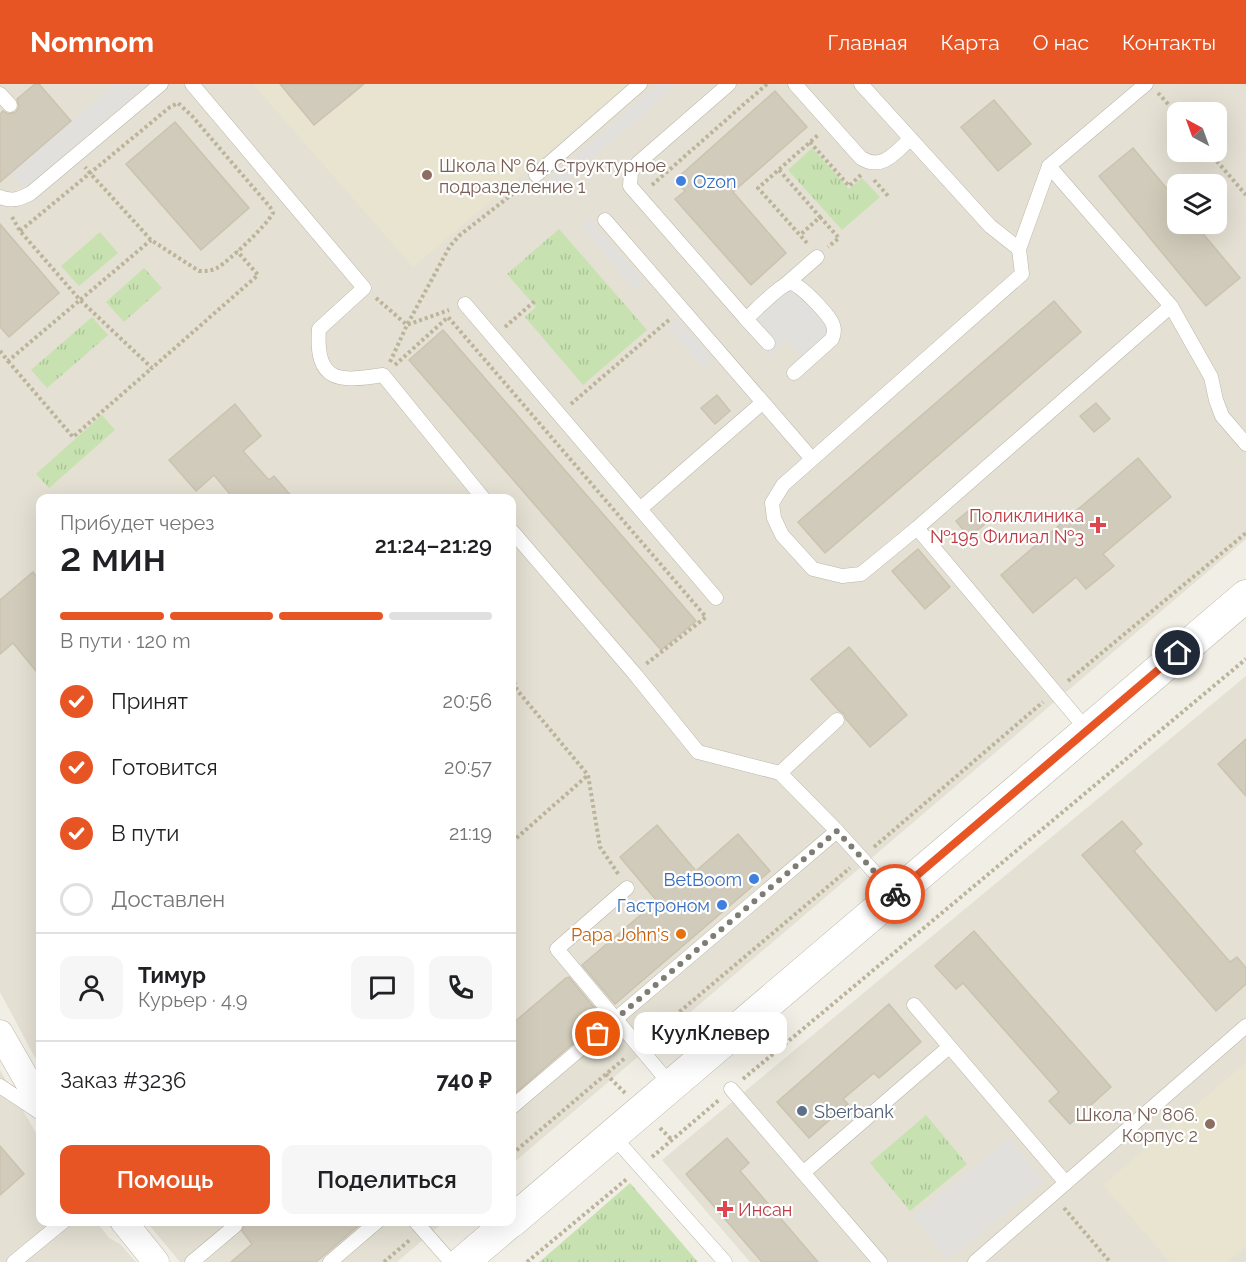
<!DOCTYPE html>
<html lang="ru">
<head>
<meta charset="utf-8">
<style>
  :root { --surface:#fff; --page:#f6f6f6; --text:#202124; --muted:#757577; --line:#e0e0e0; --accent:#e75525 }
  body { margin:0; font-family:Raleway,sans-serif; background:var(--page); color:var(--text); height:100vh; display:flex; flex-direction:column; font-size:22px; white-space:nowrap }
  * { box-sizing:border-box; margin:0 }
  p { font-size:20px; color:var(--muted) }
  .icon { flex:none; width:33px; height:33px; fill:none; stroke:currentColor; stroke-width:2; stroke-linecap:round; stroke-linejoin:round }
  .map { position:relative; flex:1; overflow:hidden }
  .side { position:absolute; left:36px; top:410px; width:480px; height:732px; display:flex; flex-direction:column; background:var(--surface); border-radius:12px; box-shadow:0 6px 24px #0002 }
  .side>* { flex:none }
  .needle { width:39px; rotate:319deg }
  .controls { position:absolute; left:1167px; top:18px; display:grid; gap:12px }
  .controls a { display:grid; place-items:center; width:60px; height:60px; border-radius:12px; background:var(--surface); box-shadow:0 6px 24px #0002; font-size:30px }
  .pin { position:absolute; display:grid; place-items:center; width:51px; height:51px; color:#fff; margin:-26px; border:3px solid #fff; border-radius:50%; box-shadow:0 2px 6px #0007 }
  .courier { position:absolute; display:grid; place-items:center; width:60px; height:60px; margin:-30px; border:4px solid #e75525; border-radius:50%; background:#fff; color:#222; box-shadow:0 2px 8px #0007 }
  .bubble { position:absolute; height:42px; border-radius:12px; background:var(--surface); box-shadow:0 6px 24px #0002; font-size:20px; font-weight:600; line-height:42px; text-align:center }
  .overview em { font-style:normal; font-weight:600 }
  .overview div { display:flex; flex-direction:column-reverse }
  .overview { display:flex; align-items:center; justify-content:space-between; height:102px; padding:0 24px }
  h1 { font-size:39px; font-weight:600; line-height:45px }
  .bar { display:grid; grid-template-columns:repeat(4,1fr); gap:9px 6px; align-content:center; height:72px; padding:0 24px }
  .bar i { height:8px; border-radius:4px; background:var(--line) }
  .bar .active { background:var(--accent) }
  .bar p { grid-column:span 4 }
  .line { display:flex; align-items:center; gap:15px; padding:0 24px; border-top:2px solid var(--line) }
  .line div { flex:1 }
  .round { display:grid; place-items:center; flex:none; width:63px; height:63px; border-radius:12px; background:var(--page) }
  ol { padding:0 24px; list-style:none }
  li { display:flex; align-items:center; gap:18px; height:66px }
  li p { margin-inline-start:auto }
  li .icon { padding:6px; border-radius:50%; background:var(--accent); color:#fff; stroke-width:4 }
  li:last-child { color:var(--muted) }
  li i { width:33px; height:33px; border:3px solid var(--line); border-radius:50% }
  .primary-button { display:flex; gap:12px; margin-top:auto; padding:12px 24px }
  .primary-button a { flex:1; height:69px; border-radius:12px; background:var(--accent); color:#fff; font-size:24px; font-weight:600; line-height:69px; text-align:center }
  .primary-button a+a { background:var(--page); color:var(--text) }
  header { display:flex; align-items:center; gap:36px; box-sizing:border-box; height:84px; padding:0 30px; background:var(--accent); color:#fff }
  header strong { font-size:28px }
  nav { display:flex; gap:33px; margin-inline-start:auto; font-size:21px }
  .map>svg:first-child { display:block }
  .residential { fill:#e4e0d3; fill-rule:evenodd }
  .education { fill:#e9e4d0 }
  .park { fill:url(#park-tufts) }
  .parking { fill:#e2e0dd }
  .building { fill:#d1cbbb; stroke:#cbc3af; stroke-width:1.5 }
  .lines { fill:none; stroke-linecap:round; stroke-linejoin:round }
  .service-casing { stroke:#bbb6a8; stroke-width:15 }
  .minor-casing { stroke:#bbb6a8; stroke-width:27 }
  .tertiary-casing { stroke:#bbb6a8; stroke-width:33 }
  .path { stroke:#bcb39b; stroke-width:4; stroke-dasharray:3 3; stroke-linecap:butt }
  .service { stroke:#fff; stroke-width:14 }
  .minor { stroke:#fff; stroke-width:26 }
  .tertiary { stroke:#fff; stroke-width:32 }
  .done { stroke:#7f7c73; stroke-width:6; stroke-dasharray:0 10.8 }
  .route { stroke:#e75525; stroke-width:8 }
  .education-dot { fill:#8d6e63; stroke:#fff; stroke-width:2 }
  .shop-dot { fill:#3f7fe0; stroke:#fff; stroke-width:2 }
  .health-dot { fill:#e0444e; stroke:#fff; stroke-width:2 }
  .food-dot { fill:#e8710a; stroke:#fff; stroke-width:2 }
  .service-dot { fill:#5c6f8a; stroke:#fff; stroke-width:2 }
  .labels { text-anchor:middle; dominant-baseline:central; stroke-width:4.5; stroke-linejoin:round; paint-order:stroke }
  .education-label { font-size:18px; fill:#785e54; stroke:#fff; text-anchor:start }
  .shop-label { font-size:18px; fill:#366cbe; stroke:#fff; text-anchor:end }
  .health-label { font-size:18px; fill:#be3a42; stroke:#fff; text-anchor:end }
  .food-label { font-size:18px; fill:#c56008; stroke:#fff; text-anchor:end }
  .service-label { font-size:18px; fill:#4e5e75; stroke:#fff; text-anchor:start }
</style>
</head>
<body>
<header>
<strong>Nomnom</strong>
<nav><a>Главная</a><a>Карта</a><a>О нас</a><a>Контакты</a></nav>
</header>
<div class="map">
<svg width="1246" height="1178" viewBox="0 0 1246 1178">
  <defs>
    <pattern id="park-tufts" width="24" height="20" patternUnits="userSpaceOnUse" patternTransform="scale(1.5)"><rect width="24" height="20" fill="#c7e2b0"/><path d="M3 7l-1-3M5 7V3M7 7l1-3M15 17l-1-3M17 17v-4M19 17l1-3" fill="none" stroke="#acc398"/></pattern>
  </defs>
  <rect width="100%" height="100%" fill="#f1eee5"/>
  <!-- residential -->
  <g class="residential">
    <path d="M0,0H1246V455L512,1080V414H40V983L0,908ZM1178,28H1216V68H1178ZM1178,100H1216V140H1178Z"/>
    <polygon points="1246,592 1246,1178 750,1178 662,1076"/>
    <polygon points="0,986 40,1056 40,1137 96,1137 109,1154 120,1160 136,1178 0,1178"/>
    <polygon points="146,1137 445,1137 397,1178 180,1178"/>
  </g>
  <!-- education -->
  <g class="education">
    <polygon points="253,0 628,0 413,183"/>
    <polygon points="1246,978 1246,1162 1228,1178 1170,1178 1103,1101"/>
  </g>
  <!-- park -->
  <g class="park">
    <polygon points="812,64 849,105 862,94 880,113 842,146 788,86"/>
    <polygon points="559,145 647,246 583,301 525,233 536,223 507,190"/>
    <polygon points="100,148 118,169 79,202 61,182"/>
    <polygon points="144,184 162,204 124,238 106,218"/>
    <polygon points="92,233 108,251 47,304 31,286"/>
    <polygon points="102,331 115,346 49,404 36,390"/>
    <polygon points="926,1031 967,1080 910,1127 870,1079"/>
    <polygon points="630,1099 698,1178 539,1178 544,1174"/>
  </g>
  <!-- parking -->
  <g class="parking">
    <polygon points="115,0 148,0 24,105 11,89"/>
    <polygon points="658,0 677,0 558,105 550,95"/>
    <polygon points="590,135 645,198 636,206 581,143"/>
    <polygon points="796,194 841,245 805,277 786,257 769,272 743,243"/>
    <polygon points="677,234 714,275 704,284 668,243"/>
    <polygon points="1009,1054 1044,1097 948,1176 913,1133"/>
  </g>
  <!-- building -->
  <g class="building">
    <polygon points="35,0 39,0 71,37 0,98 0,30 3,27 8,30 16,28 19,23 17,15"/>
    <polygon points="280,0 364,0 314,41"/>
    <polygon points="775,7 807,43 733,108 786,169 751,201 675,115 685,107 675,96"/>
    <polygon points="994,16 1031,60 998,87 961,43"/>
    <polygon points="175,38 249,124 201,166 126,80"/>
    <polygon points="1133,64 1178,118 1178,140 1195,140 1240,194 1206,222 1099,92"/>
    <polygon points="0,140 59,209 9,253 0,243"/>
    <polygon points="1054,217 1081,248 825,469 798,438"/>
    <polygon points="443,246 696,537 661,566 409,276"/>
    <polygon points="717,311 730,327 715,340 701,324"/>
    <polygon points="1096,319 1110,335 1094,348 1080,332"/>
    <polygon points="235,320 261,352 243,367 269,396 274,392 293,414 233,414 214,391 196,407 169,376"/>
    <polygon points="1138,374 1171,413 1103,470 1114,482 1086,505 1076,493 1033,529 1001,491"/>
    <polygon points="972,424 985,440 969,453 956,437"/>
    <polygon points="918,465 950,503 925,525 892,487"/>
    <polygon points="33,488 40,497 40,592 13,559 0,570 0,516"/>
    <polygon points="849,563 907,631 870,663 846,635 844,630 839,627 811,595"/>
    <polygon points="1246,655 1246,712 1218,680"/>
    <polygon points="1122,737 1142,760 1134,767 1230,878 1237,873 1246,884 1246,900 1216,927 1082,771"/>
    <polygon points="657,741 696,787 738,750 770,787 615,920 582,881 657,817 620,773"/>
    <polygon points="974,847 1111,1003 1070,1040 1049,1017 1059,1008 963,899 956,905 935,882"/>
    <polygon points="569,893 601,932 601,935 512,1012 512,940 566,894"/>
    <polygon points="889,920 921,958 879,994 874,989 843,1015 848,1020 809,1054 777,1018"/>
    <polygon points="727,1054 749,1079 740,1087 818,1178 762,1178 686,1090"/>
    <polygon points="0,1062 24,1090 0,1111"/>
    <polygon points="242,1137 364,1137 316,1178 231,1178 252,1160 242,1147 244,1141"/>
  </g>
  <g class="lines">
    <defs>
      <g id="service">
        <path d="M192,0L364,204L319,245C315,299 339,298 383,291L483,414"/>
        <path d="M729,0L638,79L631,88L630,102L746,235C755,227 781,200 790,199C800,199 830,232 833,241C835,246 834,250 832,255L794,289"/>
        <path d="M795,0L861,74C882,87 895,69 910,55"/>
        <polyline points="861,0 990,142 1019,165"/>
        <polyline points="1146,0 1049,82 1019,165 1022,190 783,401 772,419 774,434 782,451 813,485 842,492 861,490 917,444 1171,222"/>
        <polyline points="0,10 10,21"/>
        <polyline points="1049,82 1171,222 1211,293 1216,316 1222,332 1246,360"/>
        <polyline points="536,91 640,0"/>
        <path d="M0,113C12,118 20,115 31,109L161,0"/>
        <polyline points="605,136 812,375"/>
        <polyline points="785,201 817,173"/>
        <polyline points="465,220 716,514"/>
        <polyline points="746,235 768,259"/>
        <polyline points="640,425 762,319"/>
        <polyline points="917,444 1087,646"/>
        <polyline points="512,447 634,589 698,668 780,689 837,747 895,811"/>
        <polyline points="780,689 837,636"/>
        <polyline points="627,804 557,865 671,1001"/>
        <polyline points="914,921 1066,1099"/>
        <polyline points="0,1002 39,1028"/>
        <polyline points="731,1005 880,1178"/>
        <polyline points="512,1023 837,747"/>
        <polyline points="612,1051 725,1178"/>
        <polyline points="803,1089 949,963"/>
        <polyline points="415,1137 451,1178"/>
        <polyline points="14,1178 64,1137"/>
        <polyline points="192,1178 235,1142"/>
        <polyline points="330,1178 378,1137"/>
        <polyline points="975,1178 1246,942"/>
      </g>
      <g id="minor">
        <polyline points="0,949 40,1019"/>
        <polyline points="123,1137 156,1178"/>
      </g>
      <g id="tertiary">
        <polyline points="512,1137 1246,512"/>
        <polyline points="463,1178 511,1137"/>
      </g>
    </defs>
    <!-- service casing -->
    <use href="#service" class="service-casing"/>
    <!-- minor casing -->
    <use href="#minor" class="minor-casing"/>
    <!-- tertiary casing -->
    <use href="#tertiary" class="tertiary-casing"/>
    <!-- path -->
    <g class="path">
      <polyline points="1158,9 1178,31"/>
      <polyline points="810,58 849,102 861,91"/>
      <polyline points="1209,68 1246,111"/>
      <polyline points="779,86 820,133 800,151"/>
      <polyline points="874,96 889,113"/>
      <polyline points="652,101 767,0"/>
      <polyline points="12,133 20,147 80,216 151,156"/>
      <polyline points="820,133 839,154 828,163"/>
      <path d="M20,147L170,23L178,19L192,32L270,123L273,129C266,142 230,176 217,184C211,187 206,187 199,187L151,156L90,89L85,83"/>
      <polyline points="807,159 758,104 818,51"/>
      <polyline points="376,214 407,241 449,226"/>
      <polyline points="505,243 536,216"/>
      <polyline points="0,267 8,277 80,216 152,284 258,191 237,167"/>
      <polyline points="8,277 73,353 152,284"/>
      <polyline points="390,278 407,241 450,162 460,151 524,101"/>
      <polyline points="395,281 448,233 706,533 646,580"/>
      <polyline points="571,320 670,235"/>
      <polyline points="512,592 517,606 588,691 600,763 619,791"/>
      <polyline points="1068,597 1246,449"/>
      <polyline points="512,758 587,692"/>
      <polyline points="874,763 1043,618"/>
      <polyline points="652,951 850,784"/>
      <polyline points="606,990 625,1009"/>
      <polyline points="743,995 1246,575"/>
      <polyline points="660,1044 672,1056"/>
      <polyline points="512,1070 625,974"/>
      <polyline points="652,1073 719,1016"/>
      <polyline points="1064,1124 1110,1178"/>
      <polyline points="384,1178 411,1155"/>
      <polyline points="527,1178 628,1094"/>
    </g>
    <!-- service -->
    <use href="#service" class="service"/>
    <!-- minor -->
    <use href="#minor" class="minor"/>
    <!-- tertiary -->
    <use href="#tertiary" class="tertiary"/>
  </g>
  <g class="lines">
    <!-- done -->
    <polyline class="done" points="598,950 837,747 895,810"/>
    <!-- route -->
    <polyline class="route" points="895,810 1178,569"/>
  </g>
  <!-- markers -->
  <g class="education-dot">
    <circle cx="427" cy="91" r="6"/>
    <circle cx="1210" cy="1040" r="6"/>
  </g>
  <g class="shop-dot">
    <circle cx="681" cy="97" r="6"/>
    <circle cx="754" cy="795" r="6"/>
    <circle cx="722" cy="821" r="6"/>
  </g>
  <g class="health-dot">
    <path d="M1095 432h6v6h6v6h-6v6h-6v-6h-6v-6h6z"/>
    <path d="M722 1116h6v6h6v6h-6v6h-6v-6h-6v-6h6z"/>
  </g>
  <circle class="food-dot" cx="681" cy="850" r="6"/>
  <circle class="service-dot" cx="802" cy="1027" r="6"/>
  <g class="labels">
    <!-- education labels -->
    <g class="education-label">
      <text x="439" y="81">Школа № 64. Структурное<tspan x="439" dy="21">подразделение 1</tspan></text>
      <text x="1198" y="1030" text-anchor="end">Школа № 806.<tspan x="1198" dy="21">Корпус 2</tspan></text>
    </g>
    <!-- shop labels -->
    <g class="shop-label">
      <text x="693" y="97" text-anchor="start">Ozon</text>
      <text x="742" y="795">BetBoom</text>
      <text x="710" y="821">Гастроном</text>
    </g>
    <!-- health labels -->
    <g class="health-label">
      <text x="1084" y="431">Поликлиника<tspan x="1084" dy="21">№195 Филиал №3</tspan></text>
      <text x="738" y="1125" text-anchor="start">Инсан</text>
    </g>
    <!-- food labels -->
    <g class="food-label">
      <text x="669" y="850">Papa John's</text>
    </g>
    <!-- service labels -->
    <g class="service-label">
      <text x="814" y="1027">Sberbank</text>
    </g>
  </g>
</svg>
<div class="controls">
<a><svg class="needle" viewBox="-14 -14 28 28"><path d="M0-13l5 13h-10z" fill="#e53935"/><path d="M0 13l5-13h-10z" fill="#757577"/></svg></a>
<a><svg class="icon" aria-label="layers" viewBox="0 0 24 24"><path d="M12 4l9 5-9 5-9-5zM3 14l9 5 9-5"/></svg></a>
</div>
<div class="pin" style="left:598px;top:950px;background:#ea580c"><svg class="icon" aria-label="bag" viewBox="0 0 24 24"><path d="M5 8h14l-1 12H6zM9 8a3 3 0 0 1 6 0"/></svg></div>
<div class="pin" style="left:1178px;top:569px;background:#1f2937"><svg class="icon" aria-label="home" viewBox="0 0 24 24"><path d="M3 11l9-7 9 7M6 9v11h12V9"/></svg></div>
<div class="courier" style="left:895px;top:810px"><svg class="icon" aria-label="bike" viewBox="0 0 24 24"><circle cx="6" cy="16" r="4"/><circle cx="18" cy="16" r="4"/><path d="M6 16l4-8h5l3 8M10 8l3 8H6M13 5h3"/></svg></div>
<div class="bubble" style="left:634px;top:928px;width:153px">КуулКлевер</div>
<section class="side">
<div class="overview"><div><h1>2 мин</h1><p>Прибудет через</p></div><em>21:24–21:29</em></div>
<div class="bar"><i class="active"></i><i class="active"></i><i class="active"></i><i></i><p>В пути · 120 m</p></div>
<ol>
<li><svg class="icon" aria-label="check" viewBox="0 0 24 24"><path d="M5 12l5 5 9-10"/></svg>Принят<p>20:56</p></li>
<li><svg class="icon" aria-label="check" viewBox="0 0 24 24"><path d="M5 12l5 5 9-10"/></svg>Готовится<p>20:57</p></li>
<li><svg class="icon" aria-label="check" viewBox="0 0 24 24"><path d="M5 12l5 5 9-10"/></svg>В пути<p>21:19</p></li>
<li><i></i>Доставлен</li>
</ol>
<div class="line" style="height:108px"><a class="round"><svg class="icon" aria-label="person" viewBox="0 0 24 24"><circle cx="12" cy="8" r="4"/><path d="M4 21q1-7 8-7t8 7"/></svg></a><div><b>Тимур</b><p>Курьер · 4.9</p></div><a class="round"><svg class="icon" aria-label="chat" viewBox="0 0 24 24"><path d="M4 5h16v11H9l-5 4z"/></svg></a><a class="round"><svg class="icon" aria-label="phone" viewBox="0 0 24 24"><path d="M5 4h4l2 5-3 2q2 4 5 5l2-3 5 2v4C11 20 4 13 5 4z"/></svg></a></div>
<div class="line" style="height:78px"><div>Заказ #3236</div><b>740 ₽</b></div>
<div class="primary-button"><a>Помощь</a><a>Поделиться</a></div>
</section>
</div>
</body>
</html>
